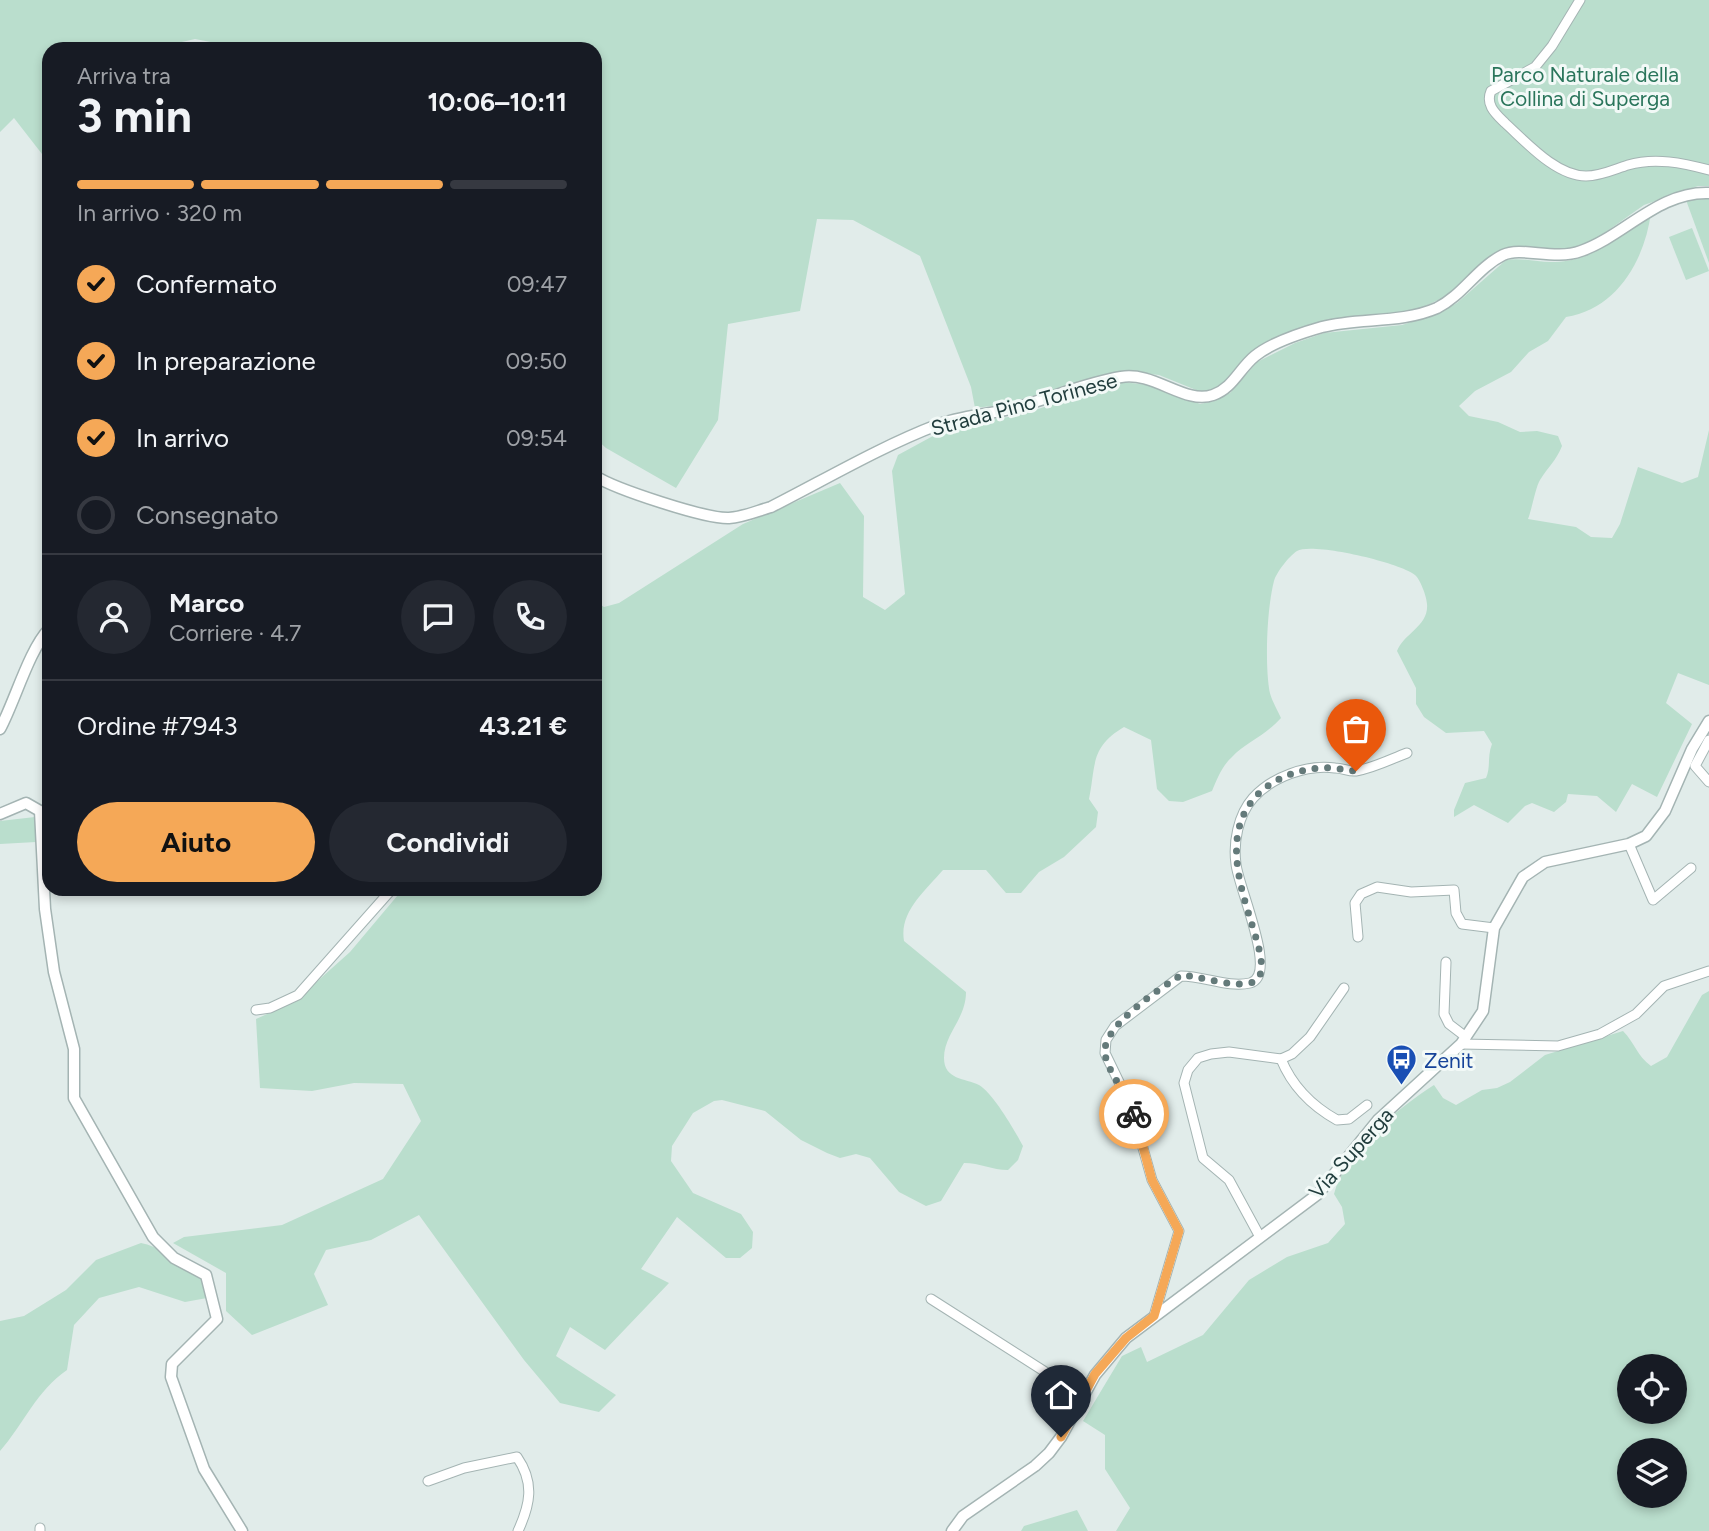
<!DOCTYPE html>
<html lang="it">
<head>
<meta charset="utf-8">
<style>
  :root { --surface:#171b24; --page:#242831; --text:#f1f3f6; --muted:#9ea1a6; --line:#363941; --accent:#f5a857 }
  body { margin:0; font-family:Figtree,sans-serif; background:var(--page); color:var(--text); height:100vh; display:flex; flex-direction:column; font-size:26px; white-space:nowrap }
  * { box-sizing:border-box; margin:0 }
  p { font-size:23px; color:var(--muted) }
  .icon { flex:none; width:38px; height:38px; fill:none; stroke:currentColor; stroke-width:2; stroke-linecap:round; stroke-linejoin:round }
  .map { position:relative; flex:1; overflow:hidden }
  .details { position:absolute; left:42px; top:42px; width:560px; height:854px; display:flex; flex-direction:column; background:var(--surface); border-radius:21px; box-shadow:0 4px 10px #0003 }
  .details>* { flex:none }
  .controls { position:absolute; left:1617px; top:1354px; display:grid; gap:14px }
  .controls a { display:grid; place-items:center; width:70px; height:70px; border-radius:50%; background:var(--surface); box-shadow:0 4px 10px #0003; font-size:35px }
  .pin { position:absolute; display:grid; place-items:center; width:60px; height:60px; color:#fff; margin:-72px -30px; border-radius:50% 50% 50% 0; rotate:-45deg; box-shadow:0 0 7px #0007 }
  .pin .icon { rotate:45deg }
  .courier { position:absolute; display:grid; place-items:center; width:70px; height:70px; margin:-35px; border:5px solid #f5a857; border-radius:50%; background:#fff; color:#222; box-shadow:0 2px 9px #0007 }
  .overview em { font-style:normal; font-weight:700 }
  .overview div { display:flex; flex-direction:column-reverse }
  .overview { display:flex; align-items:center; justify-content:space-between; height:119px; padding:0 35px }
  h1 { font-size:46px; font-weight:700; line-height:52px }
  .bar { display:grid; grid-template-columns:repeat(4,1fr); gap:10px 7px; align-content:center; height:84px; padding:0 35px }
  .bar i { height:9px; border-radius:5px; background:var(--line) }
  .bar .on { background:var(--accent) }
  .bar p { grid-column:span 4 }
  .line { display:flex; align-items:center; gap:18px; padding:0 35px; border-top:2px solid var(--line) }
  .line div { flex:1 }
  .round { display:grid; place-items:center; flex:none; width:74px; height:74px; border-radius:37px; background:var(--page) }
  ol { padding:0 35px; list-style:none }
  li { display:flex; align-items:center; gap:21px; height:77px }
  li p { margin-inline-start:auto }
  li .icon { padding:7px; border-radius:50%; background:var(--accent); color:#111; stroke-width:4 }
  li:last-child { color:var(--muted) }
  li i { width:38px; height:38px; border:4px solid var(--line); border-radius:50% }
  .primary-button { display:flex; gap:14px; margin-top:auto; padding:14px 35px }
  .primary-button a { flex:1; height:80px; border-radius:42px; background:var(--accent); color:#111; font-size:28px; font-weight:700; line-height:80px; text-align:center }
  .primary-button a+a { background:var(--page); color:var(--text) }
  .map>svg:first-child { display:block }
  .green { fill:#badecd; fill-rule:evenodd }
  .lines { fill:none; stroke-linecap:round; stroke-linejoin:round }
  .minor-casing { stroke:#a4b4b3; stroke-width:11 }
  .tertiary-casing { stroke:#a4b4b3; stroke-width:13 }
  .minor { stroke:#fff; stroke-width:9 }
  .tertiary { stroke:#fff; stroke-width:10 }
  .done { stroke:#647a7a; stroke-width:7; stroke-dasharray:0 12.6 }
  .route { stroke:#f5a857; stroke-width:9 }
  .labels { text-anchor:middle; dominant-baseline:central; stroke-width:6; stroke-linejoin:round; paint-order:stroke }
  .park-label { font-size:21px; fill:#2a755b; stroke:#f2f9f7 }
  .street-label { font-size:21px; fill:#213d3d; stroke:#f2f9f7 }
  .transit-label { font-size:21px; fill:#164399; stroke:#f2f9f7; text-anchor:start }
</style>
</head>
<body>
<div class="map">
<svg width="1709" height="1531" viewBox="0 0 1709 1531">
  <rect width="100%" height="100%" fill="#e1ecea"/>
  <!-- green -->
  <g class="green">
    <path d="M0,0H1709V168L1679,160L1633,161L1605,170L1575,173C1594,181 1613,167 1633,164C1659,160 1684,165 1709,171V186H1698L1644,205L1596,239L1577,247L1544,251L1516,247L1501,250L1451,294L1421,308L1401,314L1321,322L1291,333L1249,354L1223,384L1211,390L1201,392L1159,375L1122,371L1008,404L975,408L971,387L920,256L853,220L817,219L800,311L728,324L718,420L676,488L606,448L595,438V49H247L195,39L151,49H49V163L14,118L0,132Z"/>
    <polygon points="1709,196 1709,263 1686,200"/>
    <path d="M1651,212C1645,260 1617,309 1566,317L1548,341L1529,352L1511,372L1475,391L1459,406L1469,416L1498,422L1520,432L1537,431L1558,436L1562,446C1556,461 1548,467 1540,480C1536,486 1532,509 1528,519L1576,527L1591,537L1612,538L1620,524L1638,467L1682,483L1698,477L1709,430V685L1678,673L1666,703L1692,724L1657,797L1632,784L1616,812L1597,796L1568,794L1566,802L1554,812L1532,803L1525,806L1508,823L1474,805L1454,817V810L1465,783L1486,778C1491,767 1487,756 1492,744L1484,731L1446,733L1424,717L1416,704V688L1397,651C1404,633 1429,626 1427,604C1427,597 1420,579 1415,575C1401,563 1313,542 1297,551C1289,556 1276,573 1274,581C1267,608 1265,660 1269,688C1270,698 1277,709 1281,718C1265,736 1245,743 1232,757C1222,766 1217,779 1212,791L1183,802L1169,801L1157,789L1151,740L1124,727C1090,747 1096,765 1089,799L1098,812L1096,827L1064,857L1039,872L1021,893H1006L986,870H943C925,891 899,912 904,941L966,992C966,1019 944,1034 944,1058C944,1080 965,1078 979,1085C993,1093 1015,1131 1023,1146L1018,1160L1008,1170C992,1170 980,1163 964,1163L941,1201L926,1206L899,1192L870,1158L856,1154L840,1158L827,1153L801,1140L765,1111L722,1100L714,1101L693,1113L672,1146L671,1161L693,1193L741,1214L753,1232L752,1248L740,1258H726L677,1217L641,1269L669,1283L605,1350L570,1327L556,1356L616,1395L599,1412L560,1403L524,1360L419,1215L371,1240L326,1250L314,1274L328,1305L252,1335L226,1311V1273L173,1243L184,1237L282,1225L383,1179L421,1121L403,1084L354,1083L312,1091L260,1088L256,1019L294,1002L350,952L403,889H595V601L604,607L619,603L743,524L840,483L864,516L863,597L885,610L905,594L892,471L898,455L944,430L985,420L1016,416L1123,382L1156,386L1200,404L1214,401L1230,393L1257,362L1295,343L1324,333L1402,325L1439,313L1457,303L1506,260C1522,257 1538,263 1555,262C1594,261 1622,234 1651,212Z"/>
    <polygon points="1692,228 1709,271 1686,280 1669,237"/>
    <polygon points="35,817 36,842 0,844 0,821"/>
    <path d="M1709,991V1531H1116L1130,1508L1105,1469V1435L1083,1421L1122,1356L1141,1347L1147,1362L1203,1335L1249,1280L1287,1257L1328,1243L1345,1224L1342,1207L1334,1194C1345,1151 1398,1108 1434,1085L1443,1098L1456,1105L1482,1090L1497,1088L1510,1082L1545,1055L1623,1031C1635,1043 1637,1056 1651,1066L1667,1057L1702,995ZM1629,1367H1675V1412H1629ZM1629,1451H1675V1496H1629Z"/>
    <path d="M141,1243C160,1246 184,1267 203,1277L207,1298L185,1302L139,1287L99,1298L74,1325L67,1370C37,1390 23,1425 0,1451V1321L24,1316L66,1290L96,1260Z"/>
    <polygon points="1077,1510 1088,1531 1021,1531 1024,1526"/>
  </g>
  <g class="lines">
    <defs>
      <g id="minor">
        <path d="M1580,0L1552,46L1535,67L1491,91C1485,105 1496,114 1505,123C1526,142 1556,176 1586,176C1601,176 1615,169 1628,165C1655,157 1683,163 1709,170"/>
        <polyline points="1709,740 1695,766 1709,782"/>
        <polyline points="1629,844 1653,900 1691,868"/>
        <polyline points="1358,937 1355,903 1361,894 1377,887 1411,892 1454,890 1456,913 1462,924 1494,928"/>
        <polyline points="1446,962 1444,1014 1449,1024 1466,1037"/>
        <polyline points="256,1010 270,1008 298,995 392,889"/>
        <polyline points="1461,1044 1558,1046 1600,1034 1636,1014 1664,986 1709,971"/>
        <path d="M1281,1059C1292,1086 1312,1106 1337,1120L1349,1119L1367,1105"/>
        <polyline points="1260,1237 1229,1180 1203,1158 1184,1083 1188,1070 1198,1058 1211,1054 1229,1052 1281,1059 1292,1054 1310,1037 1344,988"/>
        <polyline points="931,1299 1083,1396"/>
        <path d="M1154,1316L1179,1231L1152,1180L1132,1109L1105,1053L1106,1040L1115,1026L1181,976C1204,976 1228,988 1250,983C1279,976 1238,887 1236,864C1233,843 1238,815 1253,798C1272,777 1307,764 1335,768C1343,768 1349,772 1356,771C1374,768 1391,759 1407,753"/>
        <path d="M428,1481L464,1468L517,1457C535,1483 530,1505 518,1531"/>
        <polyline points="40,1528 40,1531"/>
      </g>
      <g id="tertiary">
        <path d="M595,476C615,489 706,519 729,518C744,517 757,511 771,507C826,479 880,447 937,425C960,416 986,415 1010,409C1047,400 1084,383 1121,377C1154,371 1185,405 1213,395C1233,388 1239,369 1255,356C1272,342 1301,333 1322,327C1360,317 1400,324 1437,308C1463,295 1477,268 1503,255C1522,246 1554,261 1581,251C1624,236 1659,191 1709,193"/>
        <path d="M0,729C15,701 29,650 49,629"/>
        <polyline points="0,814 26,803 40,811 45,909 54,972 74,1049 74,1098 153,1237 174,1258 206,1275 217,1319 172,1364 171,1377 204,1469 242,1531"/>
        <polyline points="952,1531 963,1516 1035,1466 1049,1453 1061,1437 1095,1375 1126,1338 1318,1194 1378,1120 1461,1044 1483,1011 1494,928 1523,877 1545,862 1629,844 1646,836 1665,811 1692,749 1709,721"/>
      </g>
    </defs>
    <!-- minor casing -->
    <use href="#minor" class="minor-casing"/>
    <!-- tertiary casing -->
    <use href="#tertiary" class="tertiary-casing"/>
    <!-- minor -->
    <use href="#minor" class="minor"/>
    <!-- tertiary -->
    <use href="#tertiary" class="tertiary"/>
  </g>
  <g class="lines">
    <!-- done -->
    <path class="done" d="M1134,1114C1127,1093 1110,1076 1105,1055C1100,1027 1160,989 1181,975C1200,976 1240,990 1255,981C1286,961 1192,846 1265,788C1281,776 1299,770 1319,768C1332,767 1344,770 1356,771"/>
    <!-- route -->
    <polyline class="route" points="1061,1437 1095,1374 1126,1338 1154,1316 1179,1231 1152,1180 1134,1114"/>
  </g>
  <!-- icons -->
  <defs>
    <symbol id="bus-pin" viewBox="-11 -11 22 30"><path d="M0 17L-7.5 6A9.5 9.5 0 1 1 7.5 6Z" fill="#1a4fb4" stroke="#f2f9f7"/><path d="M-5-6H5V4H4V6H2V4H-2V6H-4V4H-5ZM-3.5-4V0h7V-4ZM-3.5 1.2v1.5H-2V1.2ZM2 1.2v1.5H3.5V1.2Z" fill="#fff"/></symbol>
  </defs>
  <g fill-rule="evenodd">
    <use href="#bus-pin" x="1384" y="1042" width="35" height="47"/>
  </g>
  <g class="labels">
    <!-- park labels -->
    <g class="park-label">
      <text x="1585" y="74">Parco Naturale della<tspan x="1585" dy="24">Collina di Superga</tspan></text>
    </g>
    <!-- street labels -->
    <g class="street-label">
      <text transform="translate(1024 404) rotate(-15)">Strada Pino Torinese</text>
      <text transform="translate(1351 1153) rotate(-48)">Via Superga</text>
    </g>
    <!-- transit labels -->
    <g class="transit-label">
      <text x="1424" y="1060">Zenit</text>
    </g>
  </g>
</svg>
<div class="controls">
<a><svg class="icon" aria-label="locate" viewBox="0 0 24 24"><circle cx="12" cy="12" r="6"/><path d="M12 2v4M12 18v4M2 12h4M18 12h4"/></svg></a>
<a><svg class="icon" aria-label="layers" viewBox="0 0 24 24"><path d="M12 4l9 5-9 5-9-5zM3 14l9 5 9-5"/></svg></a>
</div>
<div class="pin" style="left:1356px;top:771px;background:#ea580c"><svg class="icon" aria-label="bag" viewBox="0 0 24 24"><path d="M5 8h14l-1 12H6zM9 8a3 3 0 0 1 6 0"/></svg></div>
<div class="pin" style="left:1061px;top:1437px;background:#1f2937"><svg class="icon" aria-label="home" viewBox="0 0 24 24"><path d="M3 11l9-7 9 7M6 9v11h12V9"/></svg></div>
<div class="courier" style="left:1134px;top:1114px"><svg class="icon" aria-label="bike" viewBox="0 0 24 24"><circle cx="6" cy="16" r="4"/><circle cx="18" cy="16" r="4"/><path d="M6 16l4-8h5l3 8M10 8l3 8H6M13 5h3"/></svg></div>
<section class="details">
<div class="overview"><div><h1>3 min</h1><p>Arriva tra</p></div><em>10:06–10:11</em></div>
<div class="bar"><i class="on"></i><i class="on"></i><i class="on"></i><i></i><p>In arrivo · 320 m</p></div>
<ol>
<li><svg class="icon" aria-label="check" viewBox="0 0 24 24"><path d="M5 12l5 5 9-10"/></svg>Confermato<p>09:47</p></li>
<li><svg class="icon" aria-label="check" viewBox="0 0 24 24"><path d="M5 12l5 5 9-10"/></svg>In preparazione<p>09:50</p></li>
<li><svg class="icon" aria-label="check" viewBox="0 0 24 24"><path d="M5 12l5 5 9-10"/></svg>In arrivo<p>09:54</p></li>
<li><i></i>Consegnato</li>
</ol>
<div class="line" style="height:126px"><a class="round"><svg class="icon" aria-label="person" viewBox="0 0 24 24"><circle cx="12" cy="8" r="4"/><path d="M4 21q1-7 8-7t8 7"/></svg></a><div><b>Marco</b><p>Corriere · 4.7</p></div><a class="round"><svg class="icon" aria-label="chat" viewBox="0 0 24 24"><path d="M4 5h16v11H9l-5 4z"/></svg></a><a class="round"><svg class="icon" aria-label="phone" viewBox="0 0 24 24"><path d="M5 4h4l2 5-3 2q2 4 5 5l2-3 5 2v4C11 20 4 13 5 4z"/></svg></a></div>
<div class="line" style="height:91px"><div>Ordine #7943</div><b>43.21 €</b></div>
<div class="primary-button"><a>Aiuto</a><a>Condividi</a></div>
</section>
</div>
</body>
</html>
